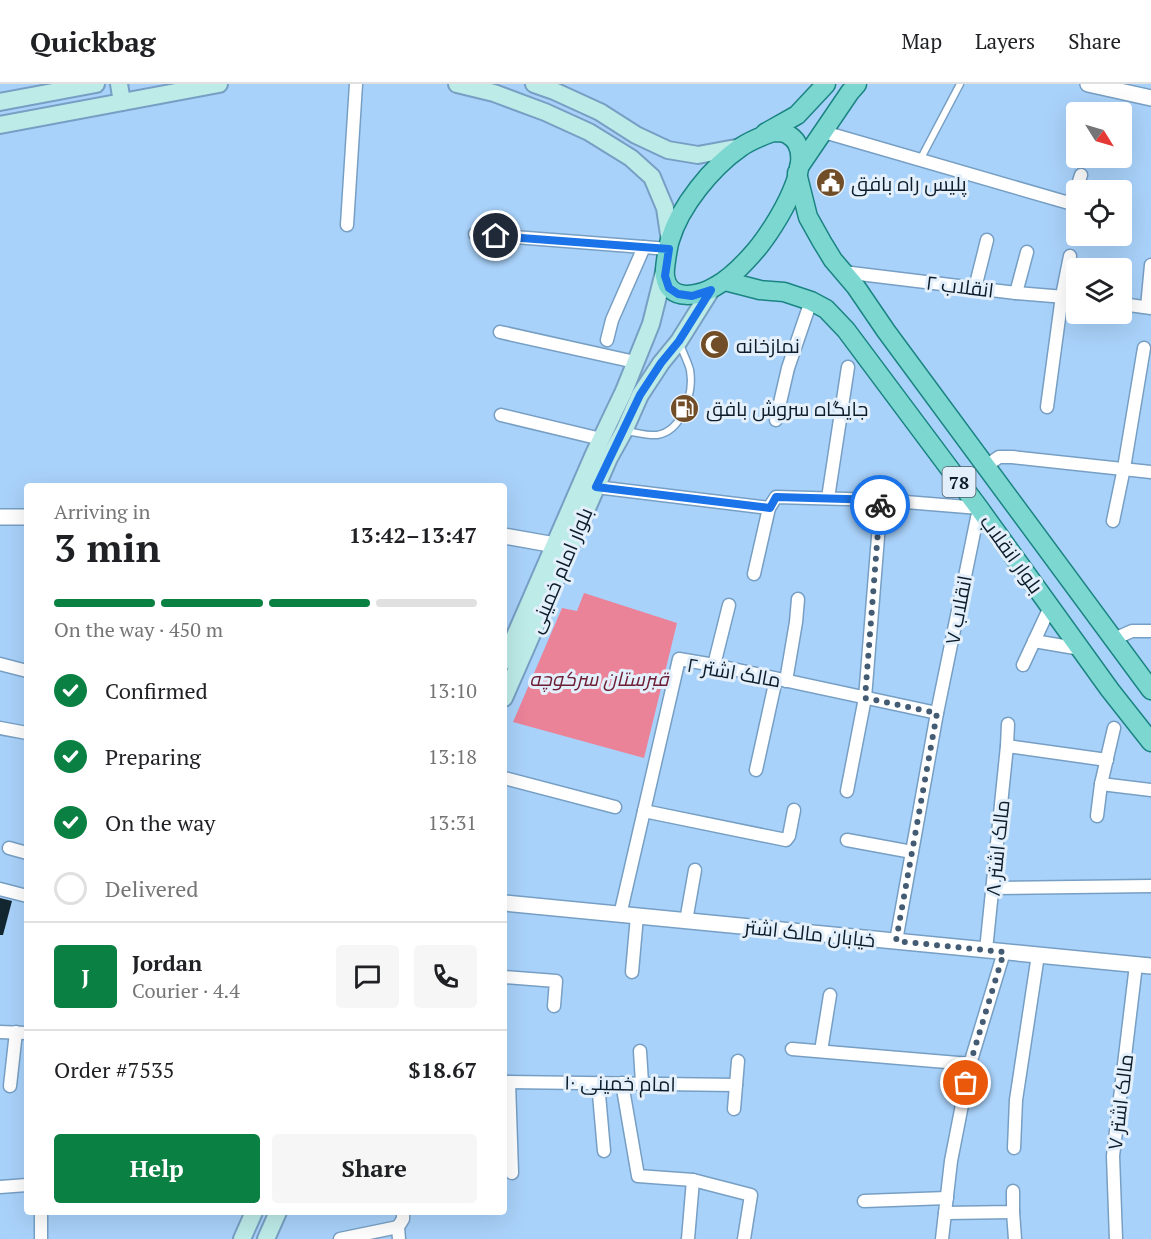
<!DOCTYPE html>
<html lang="en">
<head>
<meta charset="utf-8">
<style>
  :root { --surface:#fff; --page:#f6f6f6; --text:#202124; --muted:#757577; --line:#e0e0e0; --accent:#0b8043 }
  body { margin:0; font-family:"PT Serif",Cairo,serif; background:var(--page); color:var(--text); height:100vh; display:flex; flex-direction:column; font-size:22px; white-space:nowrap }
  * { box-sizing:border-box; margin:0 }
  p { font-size:20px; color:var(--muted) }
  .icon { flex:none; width:33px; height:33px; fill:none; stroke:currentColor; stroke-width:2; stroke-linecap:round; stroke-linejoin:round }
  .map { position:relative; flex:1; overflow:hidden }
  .panel { position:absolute; left:24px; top:399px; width:483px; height:732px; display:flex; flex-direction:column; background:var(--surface); border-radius:6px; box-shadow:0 6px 24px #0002 }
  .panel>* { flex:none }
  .needle { width:39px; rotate:127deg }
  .tools { position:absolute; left:1066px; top:18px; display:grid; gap:12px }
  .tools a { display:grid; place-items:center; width:66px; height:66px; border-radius:6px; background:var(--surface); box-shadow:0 6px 24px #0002; font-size:30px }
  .pin { position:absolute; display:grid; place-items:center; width:51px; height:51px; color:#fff; margin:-26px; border:3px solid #fff; border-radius:50%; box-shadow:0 2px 6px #0007 }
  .courier { position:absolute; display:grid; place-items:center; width:60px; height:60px; margin:-30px; border:4px solid #1a73e8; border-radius:50%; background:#fff; color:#222; box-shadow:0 2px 8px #0007 }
  .head em { font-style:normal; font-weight:700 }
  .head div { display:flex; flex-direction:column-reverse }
  .head { display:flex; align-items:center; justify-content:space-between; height:102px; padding:0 30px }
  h1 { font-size:39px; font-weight:700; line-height:45px }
  .bar { display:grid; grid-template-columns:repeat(4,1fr); gap:9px 6px; align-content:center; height:72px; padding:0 30px }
  .bar i { height:8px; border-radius:4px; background:var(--line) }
  .bar .active { background:var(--accent) }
  .bar p { grid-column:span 4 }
  .line { display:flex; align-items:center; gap:15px; padding:0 30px; border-top:2px solid var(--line) }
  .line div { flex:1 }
  .round { display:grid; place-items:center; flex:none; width:63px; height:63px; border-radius:6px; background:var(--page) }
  ol { padding:0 30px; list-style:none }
  li { display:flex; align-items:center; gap:18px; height:66px }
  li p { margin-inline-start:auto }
  li .icon { padding:6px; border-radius:50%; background:var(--accent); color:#fff; stroke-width:4 }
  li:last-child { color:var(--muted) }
  li i { width:33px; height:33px; border:3px solid var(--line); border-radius:50% }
  .primary-button { display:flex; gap:12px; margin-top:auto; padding:12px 30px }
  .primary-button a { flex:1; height:69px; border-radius:6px; background:var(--accent); color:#fff; font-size:24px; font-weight:700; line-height:69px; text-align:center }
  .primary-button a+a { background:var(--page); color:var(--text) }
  header { display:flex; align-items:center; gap:36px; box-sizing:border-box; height:84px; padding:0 30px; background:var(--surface); border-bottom:2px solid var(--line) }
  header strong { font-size:28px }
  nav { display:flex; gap:33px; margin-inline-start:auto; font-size:21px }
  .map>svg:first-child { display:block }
  .green { fill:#ea8298 }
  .building { fill:#122730 }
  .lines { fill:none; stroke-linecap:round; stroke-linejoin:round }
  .service-casing { stroke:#779fc4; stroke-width:9 }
  .minor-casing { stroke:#779fc4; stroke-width:15 }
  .tertiary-casing { stroke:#779fc4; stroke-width:18 }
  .secondary-casing { stroke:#779fc4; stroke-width:20 }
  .primary-casing { stroke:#1b8482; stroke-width:21 }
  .service { stroke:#fff; stroke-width:6 }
  .minor { stroke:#fff; stroke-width:12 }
  .tertiary { stroke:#fff; stroke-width:15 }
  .secondary { stroke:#bdebe8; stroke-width:16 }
  .primary { stroke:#7bd7d0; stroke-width:18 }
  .done { stroke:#435c73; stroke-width:6; stroke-dasharray:0 10.8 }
  .route { stroke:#1a73e8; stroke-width:8 }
  .labels { text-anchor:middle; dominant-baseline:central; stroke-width:6; stroke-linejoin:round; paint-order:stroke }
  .shield { fill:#e3f0fc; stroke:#4c5c69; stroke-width:1.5 }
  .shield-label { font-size:18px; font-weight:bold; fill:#0c1c2a }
  .poi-label { font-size:20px; fill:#0c1c2a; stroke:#e3f0fc; text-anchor:start }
  .street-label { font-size:20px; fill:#0c1c2a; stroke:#e3f0fc }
  .park-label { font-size:20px; font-style:italic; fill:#6d1d34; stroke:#e3f0fc }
</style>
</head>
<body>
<header>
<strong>Quickbag</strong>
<nav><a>Map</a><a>Layers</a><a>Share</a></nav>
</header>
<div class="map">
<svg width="1151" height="1155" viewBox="0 0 1151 1155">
  <rect width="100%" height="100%" fill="#a9d2fa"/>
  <!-- green -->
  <polygon class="green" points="584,509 677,539 644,674 513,638 562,524 577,527"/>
  <!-- building -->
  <polygon class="building" points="0,814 12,817 3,851 0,851"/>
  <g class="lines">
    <defs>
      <g id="service">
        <polyline points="920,76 960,0"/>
        <path d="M625,347C635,348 647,352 657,351C683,347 694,308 690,286C688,278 683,269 680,260"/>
      </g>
      <g id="minor">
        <polyline points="824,48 1069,119 1073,116 1081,91"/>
        <polyline points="347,141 356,0"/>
        <polyline points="475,150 669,165"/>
        <polyline points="843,188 1016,209 1077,214"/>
        <polyline points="975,204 987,156"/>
        <polyline points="1016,209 1027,168"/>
        <polyline points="1122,220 1151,224"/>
        <polyline points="1147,223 1151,181"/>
        <polyline points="500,248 635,278"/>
        <polyline points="607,256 612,236 644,163"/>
        <polyline points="1047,323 1062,212 1070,172"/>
        <polyline points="501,331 601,355"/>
        <polyline points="776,336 788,284 811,217"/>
        <polyline points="986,382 999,373 1012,373 1151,388"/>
        <polyline points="596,403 769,424 776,413 881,416 979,424 937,629 896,857"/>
        <polyline points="828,414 848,283"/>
        <polyline points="1113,437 1124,384 1144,264"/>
        <polyline points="754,490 769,424"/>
        <polyline points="1114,555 1132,547 1151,547"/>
        <polyline points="1034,557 1081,565"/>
        <polyline points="0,580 27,587"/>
        <polyline points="714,581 729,521"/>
        <polyline points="1023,581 1050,523"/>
        <polyline points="786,597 796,538 798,515"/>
        <polyline points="0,644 27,649"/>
        <polyline points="1007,662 1107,676"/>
        <polyline points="756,686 776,595"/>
        <polyline points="504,694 615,723"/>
        <polyline points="1101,700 1151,706"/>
        <polyline points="847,707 865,614 881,416"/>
        <polyline points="644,727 786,756 789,752 794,726"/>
        <polyline points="1097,732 1101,700 1114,644"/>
        <polyline points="847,756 912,768"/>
        <polyline points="9,764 27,769"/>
        <polyline points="994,804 1151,802"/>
        <polyline points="0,805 27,812"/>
        <polyline points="620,831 679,575 714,581 937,629"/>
        <polyline points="686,837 695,786"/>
        <polyline points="986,866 1007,662 1008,640"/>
        <polyline points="632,888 637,832"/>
        <polyline points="504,893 556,897 554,922"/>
        <polyline points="0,948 27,949"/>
        <polyline points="792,965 970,980"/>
        <polyline points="640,967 642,999"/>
        <polyline points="821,967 830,911"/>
        <polyline points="504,998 736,1001"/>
        <polyline points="509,998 512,1089"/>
        <polyline points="598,999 604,1067"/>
        <polyline points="622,999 638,1092 693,1096 751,1111 744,1155"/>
        <polyline points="10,1002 16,948"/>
        <polyline points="734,1025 738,977"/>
        <polyline points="1014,1064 1016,1016 1038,871"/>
        <polyline points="0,1103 27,1101"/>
        <polyline points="864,1117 947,1114"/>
        <polyline points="41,1128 41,1155"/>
        <polyline points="1013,1128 1015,1155"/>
        <polyline points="945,1129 1013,1128 1013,1107"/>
        <polyline points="340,1155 398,1143"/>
        <polyline points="399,1155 398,1143 403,1135 403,1128"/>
        <polyline points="688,1155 693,1096"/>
        <polyline points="942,1155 951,1077 970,980 1004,868"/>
        <polyline points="1116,1155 1113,1072 1136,881"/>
      </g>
      <g id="tertiary">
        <polyline points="1088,0 1151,14"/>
        <polyline points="0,433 27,433"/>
        <polyline points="504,452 555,461"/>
        <polyline points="504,819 1151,882"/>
      </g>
      <g id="secondary">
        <polyline points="119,0 122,18"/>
        <polyline points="457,0 494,9 545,28 589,48 631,74 652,93 665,124 670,157"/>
        <polyline points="534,0 554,7 600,28 636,51 668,66 698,71 741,63"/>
        <polyline points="0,18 96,0"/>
        <polyline points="0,41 219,0"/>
        <polyline points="504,577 594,370 624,307 651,240 665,184"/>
        <polyline points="504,614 609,374 624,347 640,311 661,279 679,257 711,206"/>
        <polyline points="242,1155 254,1128"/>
        <polyline points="266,1155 278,1128"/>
      </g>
      <g id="primary">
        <path d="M773,48C778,48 783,48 787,50C824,69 773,146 756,166C745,179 732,193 716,202C700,212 668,219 665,192C664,186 668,162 670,156C680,122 712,83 741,63C751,56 762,52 773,48Z"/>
        <polyline points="765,49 797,31 826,0"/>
        <polyline points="799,83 850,8 857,0"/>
        <polyline points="797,89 808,133 822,158 833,176 856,203 886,247 1151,606"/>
        <polyline points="725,197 760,206 784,208 811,217 826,225 846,246 979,424 1110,606 1151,658"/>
      </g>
    </defs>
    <!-- service casing -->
    <use href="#service" class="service-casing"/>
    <!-- minor casing -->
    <use href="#minor" class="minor-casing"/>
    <!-- tertiary casing -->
    <use href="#tertiary" class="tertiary-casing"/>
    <!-- secondary casing -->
    <use href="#secondary" class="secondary-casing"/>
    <!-- primary casing -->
    <use href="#primary" class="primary-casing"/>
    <!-- service -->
    <use href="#service" class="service"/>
    <!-- minor -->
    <use href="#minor" class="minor"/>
    <!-- tertiary -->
    <use href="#tertiary" class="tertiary"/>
    <!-- secondary -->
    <use href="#secondary" class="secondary"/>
    <!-- primary -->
    <use href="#primary" class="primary"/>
  </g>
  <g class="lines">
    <!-- done -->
    <polyline class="done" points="880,421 865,614 937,629 896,857 1004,868 970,980 966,999"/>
    <!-- route -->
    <polyline class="route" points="496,152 669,165 665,192 669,204 678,210 692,212 711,206 679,257 661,279 640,311 596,403 770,424 776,413 881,416 880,421"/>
  </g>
  <!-- icons -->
  <defs>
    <symbol id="civic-disc" viewBox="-11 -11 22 22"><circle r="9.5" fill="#714e27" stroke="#e3f0fc"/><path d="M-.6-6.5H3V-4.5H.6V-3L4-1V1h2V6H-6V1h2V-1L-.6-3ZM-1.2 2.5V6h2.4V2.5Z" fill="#fff"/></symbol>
    <symbol id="mosque-disc" viewBox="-11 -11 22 22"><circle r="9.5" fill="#714e27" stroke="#e3f0fc"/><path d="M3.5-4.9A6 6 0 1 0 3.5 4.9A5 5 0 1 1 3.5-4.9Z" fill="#fff"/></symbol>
    <symbol id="fuel-disc" viewBox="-11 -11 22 22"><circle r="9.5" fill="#714e27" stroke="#e3f0fc"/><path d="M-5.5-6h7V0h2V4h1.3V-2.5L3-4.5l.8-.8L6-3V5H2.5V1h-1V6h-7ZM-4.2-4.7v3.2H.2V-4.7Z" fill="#fff"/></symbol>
  </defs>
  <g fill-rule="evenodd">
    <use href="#civic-disc" x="814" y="82" width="33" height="33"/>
    <use href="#mosque-disc" x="698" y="244" width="33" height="33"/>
    <use href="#fuel-disc" x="668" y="308" width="33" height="33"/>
  </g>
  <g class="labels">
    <!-- shield labels -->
    <rect class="shield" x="942.5" y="383" width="33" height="30" rx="4.5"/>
    <g class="shield-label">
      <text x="959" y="398">78</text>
    </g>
    <!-- poi labels -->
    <g class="poi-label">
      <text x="851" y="99">پلیس راه بافق</text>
      <text x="736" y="261">نمازخانه</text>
      <text x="706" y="324">جایگاه سروش بافق</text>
    </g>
    <!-- street labels -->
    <g class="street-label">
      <text transform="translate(960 202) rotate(7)">انقلاب ۲</text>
      <text transform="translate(1012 470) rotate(54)">بلوار انقلاب</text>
      <text transform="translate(560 486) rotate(-67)">بلوار امام خمینی</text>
      <text transform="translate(958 526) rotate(-79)">انقلاب ۷</text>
      <text transform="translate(734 588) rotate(10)">مالک اشتر ۲</text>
      <text transform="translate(997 764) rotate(-84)">مالک اشتر ۸</text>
      <text transform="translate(810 849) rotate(6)">خیابان مالک اشتر</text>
      <text transform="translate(620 999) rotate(1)">امام خمینی ۱۰</text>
      <text transform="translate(1120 1018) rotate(-83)">مالک اشتر ۷</text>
    </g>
    <!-- park labels -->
    <g class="park-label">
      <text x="599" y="594">قبرستان سرکوچه</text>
    </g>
  </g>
</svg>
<div class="tools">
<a><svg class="needle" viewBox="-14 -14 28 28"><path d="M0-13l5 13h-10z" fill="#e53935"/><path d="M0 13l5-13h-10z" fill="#757577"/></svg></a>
<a><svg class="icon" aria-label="locate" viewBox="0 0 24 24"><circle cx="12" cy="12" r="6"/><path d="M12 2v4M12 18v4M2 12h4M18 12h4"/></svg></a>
<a><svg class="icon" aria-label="layers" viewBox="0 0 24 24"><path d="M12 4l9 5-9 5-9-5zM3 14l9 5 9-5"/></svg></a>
</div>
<div class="pin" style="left:966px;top:999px;background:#ea580c"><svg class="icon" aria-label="bag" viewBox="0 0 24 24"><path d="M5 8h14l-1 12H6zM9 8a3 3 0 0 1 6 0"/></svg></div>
<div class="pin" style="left:496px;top:152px;background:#1f2937"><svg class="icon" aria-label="home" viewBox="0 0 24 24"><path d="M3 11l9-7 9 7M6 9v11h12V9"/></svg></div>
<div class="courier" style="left:880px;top:421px"><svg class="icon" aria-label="bike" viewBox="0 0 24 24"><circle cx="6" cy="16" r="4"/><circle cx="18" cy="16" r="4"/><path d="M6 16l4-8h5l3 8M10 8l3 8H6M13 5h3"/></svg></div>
<section class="panel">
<div class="head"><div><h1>3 min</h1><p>Arriving in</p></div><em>13:42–13:47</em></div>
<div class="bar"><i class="active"></i><i class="active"></i><i class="active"></i><i></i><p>On the way · 450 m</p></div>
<ol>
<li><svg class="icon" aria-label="check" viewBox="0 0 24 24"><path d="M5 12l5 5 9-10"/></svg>Confirmed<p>13:10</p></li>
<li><svg class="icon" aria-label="check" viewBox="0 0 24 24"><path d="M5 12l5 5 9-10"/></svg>Preparing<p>13:18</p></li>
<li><svg class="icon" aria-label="check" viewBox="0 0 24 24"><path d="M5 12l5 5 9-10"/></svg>On the way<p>13:31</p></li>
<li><i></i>Delivered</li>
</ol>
<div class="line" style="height:108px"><b class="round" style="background:var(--accent);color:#fff">J</b><div><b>Jordan</b><p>Courier · 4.4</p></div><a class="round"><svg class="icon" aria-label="chat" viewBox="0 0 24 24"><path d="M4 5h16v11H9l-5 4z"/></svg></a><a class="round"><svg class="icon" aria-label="phone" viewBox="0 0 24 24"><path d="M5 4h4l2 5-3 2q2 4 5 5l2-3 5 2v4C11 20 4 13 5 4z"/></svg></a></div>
<div class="line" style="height:78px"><div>Order #7535</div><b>$18.67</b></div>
<div class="primary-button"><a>Help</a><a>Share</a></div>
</section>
</div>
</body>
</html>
